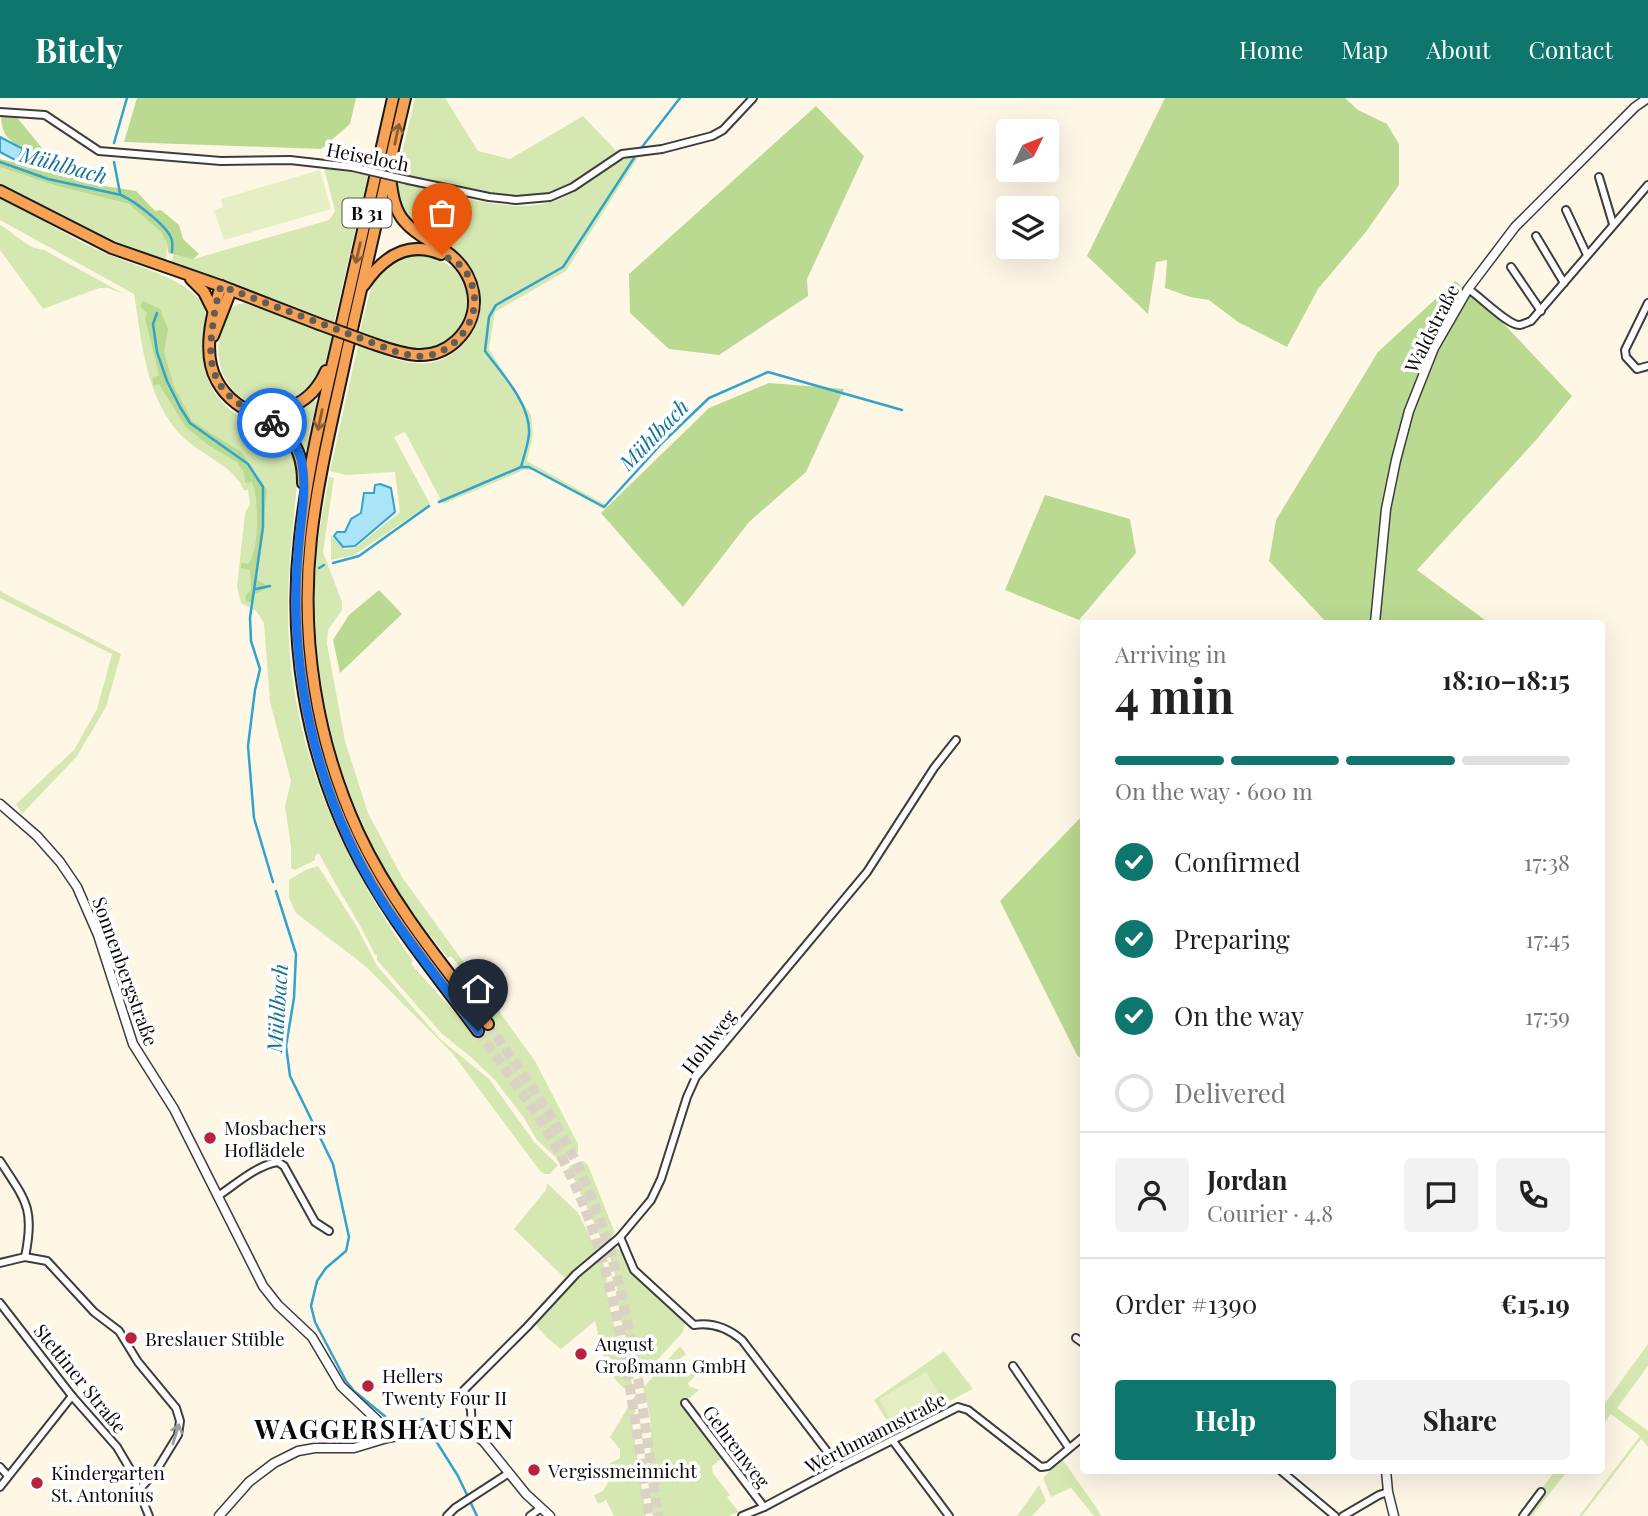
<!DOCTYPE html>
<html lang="en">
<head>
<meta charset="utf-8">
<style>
  :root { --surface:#fff; --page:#f2f2f2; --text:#222; --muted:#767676; --line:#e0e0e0; --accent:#0f766e }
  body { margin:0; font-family:"Playfair Display",serif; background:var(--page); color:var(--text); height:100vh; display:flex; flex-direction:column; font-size:26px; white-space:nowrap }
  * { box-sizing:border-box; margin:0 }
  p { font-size:23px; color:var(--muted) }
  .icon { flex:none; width:38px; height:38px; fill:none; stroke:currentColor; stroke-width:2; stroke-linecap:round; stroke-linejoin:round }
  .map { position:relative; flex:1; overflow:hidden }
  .details { position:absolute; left:1080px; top:522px; width:525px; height:854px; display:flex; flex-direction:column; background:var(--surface); border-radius:7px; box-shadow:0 7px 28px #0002 }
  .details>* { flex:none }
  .needle { width:46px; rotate:47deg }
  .buttons { position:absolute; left:996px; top:21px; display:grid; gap:14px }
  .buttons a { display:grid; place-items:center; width:63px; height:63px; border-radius:7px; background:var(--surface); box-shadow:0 7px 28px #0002; font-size:35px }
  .pin { position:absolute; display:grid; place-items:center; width:60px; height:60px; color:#fff; margin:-72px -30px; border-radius:50% 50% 50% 0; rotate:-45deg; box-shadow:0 0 7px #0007 }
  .pin .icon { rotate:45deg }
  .courier { position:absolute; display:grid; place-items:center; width:70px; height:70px; margin:-35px; border:5px solid #1a73e8; border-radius:50%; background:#fff; color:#222; box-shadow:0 2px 9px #0007 }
  .summary em { font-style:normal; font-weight:700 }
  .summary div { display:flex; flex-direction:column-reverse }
  .summary { display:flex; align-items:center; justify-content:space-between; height:119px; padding:0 35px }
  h1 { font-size:46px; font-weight:700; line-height:52px }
  .bar { display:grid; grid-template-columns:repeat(4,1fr); gap:10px 7px; align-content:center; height:84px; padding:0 35px }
  .bar i { height:9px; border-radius:5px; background:var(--line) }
  .bar .selected { background:var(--accent) }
  .bar p { grid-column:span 4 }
  .line { display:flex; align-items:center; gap:18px; padding:0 35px; border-top:2px solid var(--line) }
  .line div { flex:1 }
  .round { display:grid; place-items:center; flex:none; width:74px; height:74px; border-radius:7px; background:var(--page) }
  ol { padding:0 35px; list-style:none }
  li { display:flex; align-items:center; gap:21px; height:77px }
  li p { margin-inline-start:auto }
  li .icon { padding:7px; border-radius:50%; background:var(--accent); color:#fff; stroke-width:4 }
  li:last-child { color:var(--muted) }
  li i { width:38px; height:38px; border:4px solid var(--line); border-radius:50% }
  .action { display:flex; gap:14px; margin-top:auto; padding:14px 35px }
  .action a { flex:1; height:80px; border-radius:7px; background:var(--accent); color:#fff; font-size:28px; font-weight:700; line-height:80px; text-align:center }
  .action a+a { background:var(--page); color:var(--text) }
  header { display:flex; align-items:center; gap:42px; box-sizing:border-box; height:98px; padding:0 35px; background:var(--accent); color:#fff }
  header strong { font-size:33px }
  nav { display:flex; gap:38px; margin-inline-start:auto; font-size:24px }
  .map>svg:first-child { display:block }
  .green { fill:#d5e8b1 }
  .forest { fill:#bad991 }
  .pitch { fill:#e6efc3 }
  .water { fill:#abe4f6; stroke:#32a3cd; stroke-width:2 }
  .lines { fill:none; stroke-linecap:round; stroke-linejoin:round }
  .stream { stroke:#32a3cd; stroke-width:2.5 }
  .trunk-tunnel { stroke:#dad3c5; stroke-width:10; stroke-dasharray:10 5; stroke-linecap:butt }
  .minor-casing { stroke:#3d3d3d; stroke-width:10 }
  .tertiary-casing { stroke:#3d3d3d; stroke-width:11 }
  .trunk-casing { stroke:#1b1b1b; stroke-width:14 }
  .minor { stroke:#fff; stroke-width:6 }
  .tertiary { stroke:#fff; stroke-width:8 }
  .trunk { stroke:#f8a255; stroke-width:10 }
  .minor-bridge-casing { stroke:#3d3d3d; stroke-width:10; stroke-linecap:butt }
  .trunk-bridge-casing { stroke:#1b1b1b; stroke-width:14; stroke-linecap:butt }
  .minor-bridge { stroke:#fff; stroke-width:6 }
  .trunk-bridge { stroke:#f8a255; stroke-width:10 }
  .oneway { stroke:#8d5e33 }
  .oneway2 { stroke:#9d9d9d }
  .done { stroke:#605d57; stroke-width:7; stroke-dasharray:0 12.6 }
  .route { stroke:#1a73e8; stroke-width:9 }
  .poi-dot { fill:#b9223d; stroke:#fff; stroke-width:2.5 }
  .labels { text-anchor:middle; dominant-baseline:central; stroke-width:7; stroke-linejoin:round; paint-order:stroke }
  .shield { fill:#fff; stroke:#545454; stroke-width:2 }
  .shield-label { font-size:18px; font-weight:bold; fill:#0a0a0a }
  .street-label { font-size:19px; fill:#0a0a0a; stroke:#fff }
  .poi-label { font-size:19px; fill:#0a0a0a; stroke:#fff; text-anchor:start }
  .water-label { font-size:21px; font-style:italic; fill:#14719a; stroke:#fff }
  .district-label { font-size:26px; font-weight:bold; letter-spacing:2px; fill:#0a0a0a; stroke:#fff }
</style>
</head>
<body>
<header>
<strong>Bitely</strong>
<nav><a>Home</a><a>Map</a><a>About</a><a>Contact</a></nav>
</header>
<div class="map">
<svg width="1648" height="1418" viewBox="0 0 1648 1418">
  <rect width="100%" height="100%" fill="#fff7e6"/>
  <!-- green -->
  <g class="green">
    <polygon points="415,0 445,0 478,53 510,61 583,18 618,55 567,90 552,96 497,100 397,76"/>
    <path d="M639,58L566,173L495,214L489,251L531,317L533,336L527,363L608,408L604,411L533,372H524L443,406L405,334L394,339L430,406L354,457L331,462V437L344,451L355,450L400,414L395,374L346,377L330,373L358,247C390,259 424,278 454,254C483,232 491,193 466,164C439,133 395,135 397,83C443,94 515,120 560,101C587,89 609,58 639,58Z"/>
    <polygon points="0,69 57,88 129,106 161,134 167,145 166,165 103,140 0,88"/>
    <polygon points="324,70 368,77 334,224 275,201 171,165 174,155 194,161 329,122 335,113"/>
    <path d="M0,100C34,116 65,137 100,153C124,164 192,182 203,207C207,216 205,224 204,233C201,260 203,282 221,303C248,334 285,319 298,371C295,417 288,463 288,509C287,642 338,756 413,863L411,866L473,935C482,933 487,929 491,922L461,875L463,873L451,858L448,860C430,837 412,815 397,791C337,695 308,577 316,464C318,435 324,407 329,379L334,380L323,454L342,504V512L328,532L327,546L345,643L368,715L402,779L535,963L578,1046V1054L562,1065L537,1042L524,1020L495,982L471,959L442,936L377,862V857H375C359,822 336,790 319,755L315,758V762L295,772L291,770V749L285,708L291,683L270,604L264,525L256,513L241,505L237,489L245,415L250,406L248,392H244C232,366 204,359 184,340C146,304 142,245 134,196L0,122Z"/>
    <path d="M0,127C15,135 26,150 44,152L126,197L109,190H99L43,211L0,152Z"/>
    <path d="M424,156C436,160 453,166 460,179C477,205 460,247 428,252C404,255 381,242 360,234C367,207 371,168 401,158C408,156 417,157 424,156Z"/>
    <path d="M245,205L332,237C328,253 326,275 315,288C270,338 202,293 222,229C226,215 229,207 245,205Z"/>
    <polygon points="313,301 317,304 309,333 307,353 304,352 294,336 271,318 293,314"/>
    <polygon points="0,493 121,556 106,609 77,658 22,716 16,706 74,652 97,611 112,556 0,500"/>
    <polygon points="318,768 357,829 377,868 440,941 489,981 535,1045 558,1067 550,1076 544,1076 540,1073 453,956 364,867 296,815 289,800 289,782 305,772"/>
    <polygon points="583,1063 588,1067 615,1135 604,1147 575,1083 568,1072 569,1068"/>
    <polygon points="547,1085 578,1115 597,1153 565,1180 514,1131 546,1092"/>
    <path d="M614,1149L624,1154L632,1175L685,1224L683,1234L640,1281C632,1260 625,1239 620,1218C616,1195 618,1174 607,1153Z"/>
    <path d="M601,1159L607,1176L606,1191L616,1237L633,1288L624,1290C604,1274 601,1247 595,1223L561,1251L547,1240L537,1228V1222L565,1190Z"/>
    <polygon points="1648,1246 1648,1268 1617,1310 1648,1333 1648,1349 1641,1341 1582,1418 1579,1418 1640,1338 1611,1316 1601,1329 1601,1311"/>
    <path d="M680,1248L686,1256L670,1268L677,1279L686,1274L689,1277L693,1274L696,1277L688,1285L689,1288L699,1292L686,1303L684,1301L681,1302L724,1359L712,1368L713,1375L730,1397L727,1399L739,1414L728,1418H655C646,1389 651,1363 651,1334C651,1319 647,1304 643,1290Z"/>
    <polygon points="944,1253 973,1291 893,1332 874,1302"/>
    <polygon points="636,1296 637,1307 632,1325 646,1418 614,1418 606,1402 598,1406 594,1397 603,1393 613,1377 603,1369 620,1360 620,1351 610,1339"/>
    <polygon points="1062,1361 1098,1412 1101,1418 1094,1418 1071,1390 1051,1399 1043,1380"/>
    <polygon points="1556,1372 1568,1372 1532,1418 1527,1418 1532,1403"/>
    <polygon points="1039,1387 1046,1403 1032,1418 1017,1418"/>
  </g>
  <!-- forest -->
  <g class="forest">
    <polygon points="137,0 356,0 350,26 321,51 124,44"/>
    <polygon points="1165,0 1345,0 1358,12 1387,26 1399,46 1399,87 1365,135 1318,191 1287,249 1238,224 1209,202 1190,199 1165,190 1167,162 1156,164 1148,216 1087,158"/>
    <polygon points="816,8 864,58 807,181 808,198 719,257 669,251 630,215 629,176"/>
    <path d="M1,15L15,17L61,73L80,84L136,93L155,113L161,112L179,127L183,141L199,156L193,161L168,155L167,145L161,134L129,106L57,88L0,69V61L21,66L26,54C8,41 1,38 1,15Z"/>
    <polygon points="1455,183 1485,206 1572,298 1537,341 1417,472 1489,525 1327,525 1269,463 1276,422 1378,254"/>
    <path d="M143,203L160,211L168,231L164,254L174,289L192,323L241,354L267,392L257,482L266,487V491L255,496L251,504H246L245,498L251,492L250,472L241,470V465L248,466C260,453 259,399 252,384L245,385L244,374L237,364L208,347L185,328L159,286L154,288L152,281L159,277L145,220L147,215L140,208Z"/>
    <polygon points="769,285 844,291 806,374 749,424 683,509 601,415 709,310"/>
    <polygon points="1045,397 1130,421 1136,455 1079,522 1005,492"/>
    <polygon points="379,492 402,516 340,575 333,542 349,517"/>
    <polygon points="1083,717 1083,962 1077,957 1000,803"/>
  </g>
  <!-- pitch -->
  <g class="pitch">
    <polygon points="320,72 331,111 224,142 214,112 223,109 221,101"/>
    <polygon points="926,1274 941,1300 894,1328 879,1301"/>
  </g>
  <!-- water -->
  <g class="water">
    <polygon points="0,39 23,51 17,63 0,54"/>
    <polygon points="380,386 391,390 395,414 355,448 343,449 334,438 337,434 345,434 351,421 361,415 364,395 374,395 375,387"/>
  </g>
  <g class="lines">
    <!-- stream -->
    <g class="stream">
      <polyline points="114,45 127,0"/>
      <polyline points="642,49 680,0"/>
      <path d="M0,64L48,81L121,97C134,103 170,129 172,143C173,147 172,150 172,154"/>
      <polyline points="114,64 120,95"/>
      <polyline points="157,215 153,226 157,254 167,283 180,309 190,325 248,366 263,389 263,429 250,520 251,543 260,571 255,592 248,648 254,720 273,784"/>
      <path d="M521,369C524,358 528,347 529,336C531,306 502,276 485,253L489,219L496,207L563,169L634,60"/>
      <polyline points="439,404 521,369 529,369 604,409 663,344 709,300 768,274 902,312"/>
      <polyline points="333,465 359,458 429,408"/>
      <polyline points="319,470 324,467"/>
      <polyline points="256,491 270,488"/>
      <polyline points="276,793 296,856 294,900 286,948 290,978 333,1066 349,1139 346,1153 326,1170 317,1183 311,1208 315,1224 346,1283 354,1293 392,1324 425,1321 426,1323"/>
      <polyline points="436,1343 458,1378 477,1418"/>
    </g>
    <!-- trunk-tunnel -->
    <g class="trunk-tunnel">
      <path d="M488,926C518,970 554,1018 577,1066C629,1175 641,1300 658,1418"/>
      <path d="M478,933C509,977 545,1023 568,1072C620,1179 631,1301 649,1418"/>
    </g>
    <defs>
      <g id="minor">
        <polyline points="0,14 45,17 99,53 221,63 290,62 352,69"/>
        <polyline points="1599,79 1613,126"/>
        <polyline points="408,82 489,99 516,102 550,99 573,89 622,56 662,51 712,38 723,32 753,0"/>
        <polyline points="1566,112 1587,157"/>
        <polyline points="1536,138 1564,185"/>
        <polyline points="1511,169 1541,213"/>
        <path d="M1468,191C1480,198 1508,228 1520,227C1524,226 1528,224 1531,223L1648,87"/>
        <polyline points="1648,205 1625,252 1626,259 1637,271 1648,268"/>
        <path d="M0,1063C26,1103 35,1110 25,1159"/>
        <path d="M218,1098C236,1086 257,1067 278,1064L284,1068L315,1124L329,1133"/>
        <path d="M620,1139L634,1172L694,1227C712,1224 729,1231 742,1242L839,1369"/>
        <polyline points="0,1165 25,1159 47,1163 94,1214 119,1233 138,1264 176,1310 180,1323 178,1337 156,1373 139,1392"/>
        <polyline points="0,1205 72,1298 117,1349 130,1371 149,1418"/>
        <polyline points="1076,1240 1083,1245"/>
        <polyline points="1013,1268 1069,1350"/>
        <polyline points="685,1305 764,1409"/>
        <polyline points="472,1334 471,1312 464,1292 527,1229 576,1176 620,1139 651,1102 661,1081 687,999 696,979 867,774 934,670 956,642"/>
        <polyline points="893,1343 949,1418"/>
        <polyline points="0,1369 8,1378"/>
        <polyline points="1280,1372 1335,1418"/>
        <polyline points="0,1389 72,1298"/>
        <polyline points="447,1418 455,1410 509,1375"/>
        <polyline points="530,1418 541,1410"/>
        <polyline points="742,1418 764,1409 839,1369 958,1309 968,1312 1041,1369 1048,1368 1083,1339"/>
        <polyline points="1343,1418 1379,1397 1388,1394"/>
        <polyline points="1523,1418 1541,1394"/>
      </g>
      <g id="tertiary">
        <polyline points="1375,525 1386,411 1396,362 1409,313 1434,250 1468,191 1515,129 1635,9 1648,0"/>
        <polyline points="0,706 37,738 60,764 77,789 98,837 133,946 174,1011 263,1188 278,1207 312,1239 341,1288 377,1322 387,1340"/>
        <polyline points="1386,1372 1388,1394 1394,1418"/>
        <polyline points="219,1418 249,1384 274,1365 298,1353 315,1350 354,1350 387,1340 432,1332 472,1334 484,1344 526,1396 550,1418"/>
      </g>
      <g id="trunk">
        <path d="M393,0C375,81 357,162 338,243C323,308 307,374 300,440C288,544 306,651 351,745C384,814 433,872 478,933"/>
        <path d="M405,0C385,84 366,168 347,253C334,315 318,377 311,440C300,540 316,642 358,734C391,805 441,865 488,926"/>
        <polyline points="0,93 112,150 221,188 319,226"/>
        <polyline points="191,181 204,194 213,212"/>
        <path d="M364,187C383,159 408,142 441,156"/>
        <path d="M221,188C212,215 202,257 217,283C242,330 304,313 303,385"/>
        <polyline points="213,238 231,192"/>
        <path d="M371,245C400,255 430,267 456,243C486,214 476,174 444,152C431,143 416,137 405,124C394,112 392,95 390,79"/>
        <path d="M251,311C285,317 312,305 326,273"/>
      </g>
    </defs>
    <!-- minor casing -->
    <use href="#minor" class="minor-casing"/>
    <!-- tertiary casing -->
    <use href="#tertiary" class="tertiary-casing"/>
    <!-- trunk casing -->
    <use href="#trunk" class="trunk-casing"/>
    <!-- minor -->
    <use href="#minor" class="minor"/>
    <!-- tertiary -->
    <use href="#tertiary" class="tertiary"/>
    <!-- trunk -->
    <use href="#trunk" class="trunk"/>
    <defs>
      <polyline id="minor-bridge" points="352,69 408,82"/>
      <polyline id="trunk-bridge" points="319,226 371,245"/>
    </defs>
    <!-- minor-bridge casing -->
    <use href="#minor-bridge" class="minor-bridge-casing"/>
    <!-- trunk-bridge casing -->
    <use href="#trunk-bridge" class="trunk-bridge-casing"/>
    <!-- minor-bridge -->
    <use href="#minor-bridge" class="minor-bridge"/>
    <!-- trunk-bridge -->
    <use href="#trunk-bridge" class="trunk-bridge"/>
  </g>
  <!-- one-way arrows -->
  <defs><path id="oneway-shaft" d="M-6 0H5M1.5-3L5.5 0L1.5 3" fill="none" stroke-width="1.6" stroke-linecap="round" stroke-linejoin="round" transform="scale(1.75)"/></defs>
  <g class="oneway">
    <use href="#oneway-shaft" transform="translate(397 36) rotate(-78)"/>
    <use href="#oneway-shaft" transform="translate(358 155) rotate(103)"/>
    <use href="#oneway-shaft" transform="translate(320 322) rotate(102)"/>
  </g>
  <use class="oneway2" href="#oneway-shaft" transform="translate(176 1336) rotate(-72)"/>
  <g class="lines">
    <!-- done -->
    <path class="done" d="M272,325C233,304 208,291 211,243C213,223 215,207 221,188L397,254C406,256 414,259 424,258C457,255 483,218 472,187C469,180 467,173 461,168C456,163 448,160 442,157"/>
    <!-- route -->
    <path class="route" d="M272,325C287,334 299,348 302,366C307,391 301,420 299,445C296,475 295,505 297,535C303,629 331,721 381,801C410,847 445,889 478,933"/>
  </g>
  <!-- markers -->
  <g class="poi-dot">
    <circle cx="210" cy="1040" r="7"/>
    <circle cx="131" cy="1240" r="7"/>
    <circle cx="581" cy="1256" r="7"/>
    <circle cx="368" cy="1288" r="7"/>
    <circle cx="534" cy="1372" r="7"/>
    <circle cx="37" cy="1385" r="7"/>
  </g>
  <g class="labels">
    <!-- shield labels -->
    <rect class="shield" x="342.5" y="100.5" width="49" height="29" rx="5"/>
    <g class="shield-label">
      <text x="367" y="115">B 31</text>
    </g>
    <!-- street labels -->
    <g class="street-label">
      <text transform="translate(368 58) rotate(11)">Heiseloch</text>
      <text transform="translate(1431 230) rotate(-63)">Waldstraße</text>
      <text transform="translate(126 873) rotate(70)">Sonnenbergstraße</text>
      <text transform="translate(708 943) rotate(-52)">Hohlweg</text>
      <text transform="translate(81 1280) rotate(51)">Stettiner Straße</text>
      <text transform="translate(875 1334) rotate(-27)">Werthmannstraße</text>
      <text transform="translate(737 1348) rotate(53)">Gehrenweg</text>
    </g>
    <!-- poi labels -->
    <g class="poi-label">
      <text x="224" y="1029">Mosbachers<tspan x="224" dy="22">Hoflädele</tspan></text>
      <text x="145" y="1240">Breslauer Stüble</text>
      <text x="595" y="1245">August<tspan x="595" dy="22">Großmann GmbH</tspan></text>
      <text x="382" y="1277">Hellers<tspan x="382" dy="22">Twenty Four II</tspan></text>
      <text x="548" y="1372">Vergissmeinnicht</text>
      <text x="51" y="1374">Kindergarten<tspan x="51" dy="22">St. Antonius</tspan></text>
    </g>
    <!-- water labels -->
    <g class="water-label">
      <text transform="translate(64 66) rotate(15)">Mühlbach</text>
      <text transform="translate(653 336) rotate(-46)">Mühlbach</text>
      <text transform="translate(276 910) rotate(-86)">Mühlbach</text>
    </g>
    <!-- district labels -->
    <g class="district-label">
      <text x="385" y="1330">WAGGERSHAUSEN</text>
    </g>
  </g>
</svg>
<div class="buttons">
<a><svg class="needle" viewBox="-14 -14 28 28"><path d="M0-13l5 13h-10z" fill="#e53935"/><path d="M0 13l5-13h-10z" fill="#767676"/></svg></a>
<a><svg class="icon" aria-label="layers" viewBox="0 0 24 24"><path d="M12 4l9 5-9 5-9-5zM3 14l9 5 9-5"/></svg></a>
</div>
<div class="pin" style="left:442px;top:157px;background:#ea580c"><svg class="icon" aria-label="bag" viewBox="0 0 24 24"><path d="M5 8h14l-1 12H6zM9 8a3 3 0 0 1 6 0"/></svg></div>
<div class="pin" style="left:478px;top:933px;background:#1f2937"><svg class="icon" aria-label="home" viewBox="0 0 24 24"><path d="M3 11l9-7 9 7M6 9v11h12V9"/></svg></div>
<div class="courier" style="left:272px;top:325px"><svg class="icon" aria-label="bike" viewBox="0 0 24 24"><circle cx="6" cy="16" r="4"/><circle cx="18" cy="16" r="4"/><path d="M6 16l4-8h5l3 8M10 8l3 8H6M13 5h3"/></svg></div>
<section class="details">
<div class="summary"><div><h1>4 min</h1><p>Arriving in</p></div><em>18:10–18:15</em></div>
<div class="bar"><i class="selected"></i><i class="selected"></i><i class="selected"></i><i></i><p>On the way · 600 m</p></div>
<ol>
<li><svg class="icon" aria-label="check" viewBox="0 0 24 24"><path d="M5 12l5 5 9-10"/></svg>Confirmed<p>17:38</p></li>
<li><svg class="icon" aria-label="check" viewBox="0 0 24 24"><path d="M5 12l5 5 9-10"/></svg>Preparing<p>17:45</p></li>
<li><svg class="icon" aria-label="check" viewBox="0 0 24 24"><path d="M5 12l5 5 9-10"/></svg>On the way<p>17:59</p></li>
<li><i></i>Delivered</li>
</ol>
<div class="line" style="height:126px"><a class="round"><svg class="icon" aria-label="person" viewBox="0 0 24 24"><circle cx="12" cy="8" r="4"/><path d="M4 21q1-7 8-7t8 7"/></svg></a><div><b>Jordan</b><p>Courier · 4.8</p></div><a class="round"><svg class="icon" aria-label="chat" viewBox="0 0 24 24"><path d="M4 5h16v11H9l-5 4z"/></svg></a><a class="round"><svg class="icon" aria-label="phone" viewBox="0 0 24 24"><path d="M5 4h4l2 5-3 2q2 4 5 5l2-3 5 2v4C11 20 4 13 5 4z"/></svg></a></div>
<div class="line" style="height:91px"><div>Order #1390</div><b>€15.19</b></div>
<div class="action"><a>Help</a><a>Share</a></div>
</section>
</div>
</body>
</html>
